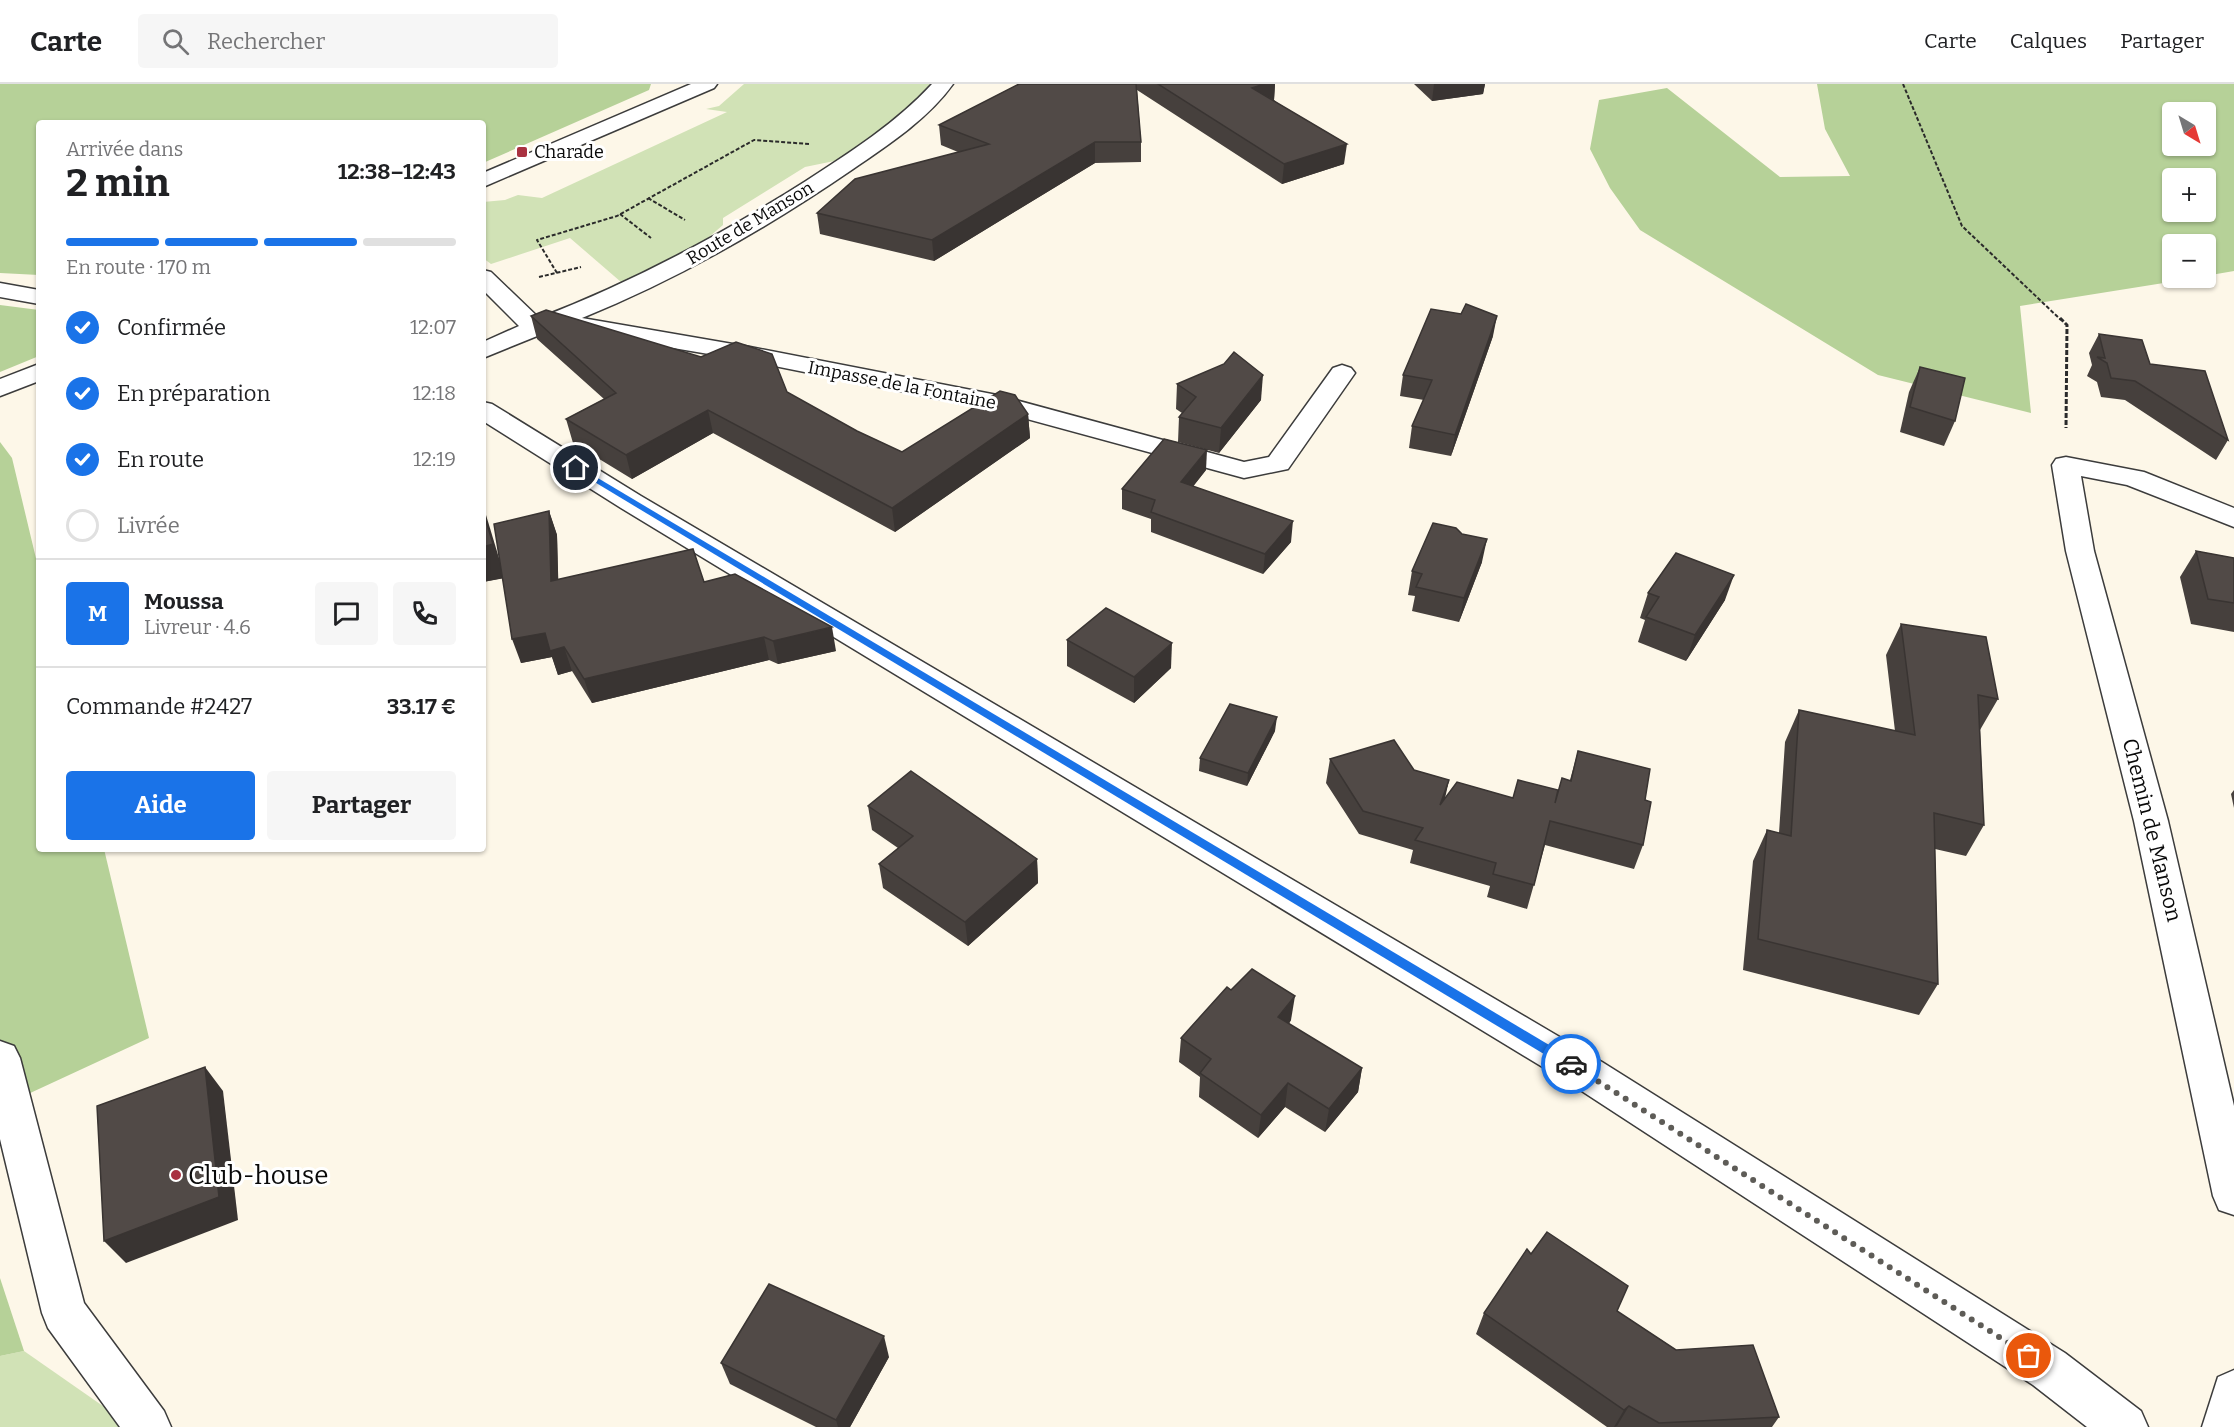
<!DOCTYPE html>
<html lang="fr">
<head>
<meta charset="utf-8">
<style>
  :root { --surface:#fff; --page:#f6f6f6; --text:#202124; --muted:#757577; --line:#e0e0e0; --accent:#1a73e8 }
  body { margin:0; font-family:Bitter,serif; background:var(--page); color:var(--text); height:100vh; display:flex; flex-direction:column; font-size:22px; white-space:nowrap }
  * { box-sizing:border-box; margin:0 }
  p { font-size:20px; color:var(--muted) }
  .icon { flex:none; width:33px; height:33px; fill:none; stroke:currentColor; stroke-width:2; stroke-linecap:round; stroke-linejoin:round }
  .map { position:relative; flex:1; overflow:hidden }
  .panel { position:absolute; left:36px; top:36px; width:450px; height:732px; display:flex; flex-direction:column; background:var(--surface); border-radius:6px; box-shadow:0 2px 4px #0004 }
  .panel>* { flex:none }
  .needle { width:39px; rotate:142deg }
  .controls { position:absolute; left:2162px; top:18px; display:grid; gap:12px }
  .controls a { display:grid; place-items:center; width:54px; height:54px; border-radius:6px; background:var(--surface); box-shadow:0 2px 4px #0004; font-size:30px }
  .pin { position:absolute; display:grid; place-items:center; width:51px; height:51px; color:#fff; margin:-26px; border:3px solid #fff; border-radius:50%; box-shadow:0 2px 6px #0007 }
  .courier { position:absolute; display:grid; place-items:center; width:60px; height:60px; margin:-30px; border:4px solid #1a73e8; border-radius:50%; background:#fff; color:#222; box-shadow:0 2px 8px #0007 }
  .summary em { font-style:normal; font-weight:700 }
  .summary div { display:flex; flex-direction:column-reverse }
  .summary { display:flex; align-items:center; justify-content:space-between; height:102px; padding:0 30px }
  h1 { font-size:39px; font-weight:700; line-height:45px }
  .bar { display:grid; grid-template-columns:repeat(4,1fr); gap:9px 6px; align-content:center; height:72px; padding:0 30px }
  .bar i { height:8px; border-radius:4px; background:var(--line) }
  .bar .on { background:var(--accent) }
  .bar p { grid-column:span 4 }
  .line { display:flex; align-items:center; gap:15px; padding:0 30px; border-top:2px solid var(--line) }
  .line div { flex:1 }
  .round { display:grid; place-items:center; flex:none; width:63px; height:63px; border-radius:6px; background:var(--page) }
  ol { padding:0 30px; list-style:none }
  li { display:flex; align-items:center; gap:18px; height:66px }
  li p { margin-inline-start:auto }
  li .icon { padding:6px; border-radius:50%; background:var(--accent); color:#fff; stroke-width:4 }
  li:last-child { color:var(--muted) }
  li i { width:33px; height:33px; border:3px solid var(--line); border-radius:50% }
  .action { display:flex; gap:12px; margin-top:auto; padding:12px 30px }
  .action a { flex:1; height:69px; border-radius:6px; background:var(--accent); color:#fff; font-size:24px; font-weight:700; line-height:69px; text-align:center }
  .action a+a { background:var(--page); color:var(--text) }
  header { display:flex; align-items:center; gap:36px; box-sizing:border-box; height:84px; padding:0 30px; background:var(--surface); border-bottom:2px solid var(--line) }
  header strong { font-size:28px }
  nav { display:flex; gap:33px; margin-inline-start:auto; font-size:21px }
  .search { width:420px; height:54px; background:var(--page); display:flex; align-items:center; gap:15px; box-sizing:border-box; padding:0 21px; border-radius:6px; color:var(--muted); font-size:22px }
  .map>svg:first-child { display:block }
  .green { fill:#d1e2b6 }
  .forest { fill:#b6d198; fill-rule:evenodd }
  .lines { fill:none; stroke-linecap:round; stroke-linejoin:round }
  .minor-casing { stroke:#3c3c3c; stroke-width:3 }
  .tertiary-casing { stroke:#3c3c3c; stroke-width:3 }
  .path-far1 { stroke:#2b2b2b; stroke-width:2; stroke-dasharray:4 2; stroke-linecap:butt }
  .path { stroke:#2b2b2b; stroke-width:3; stroke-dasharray:5 2; stroke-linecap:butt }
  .minor { fill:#fff; fill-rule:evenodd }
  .tertiary { fill:#fff; fill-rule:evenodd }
  .wall { fill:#46403d }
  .shaded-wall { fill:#393432 }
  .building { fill:#514a47; stroke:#393432; stroke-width:1.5 }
  .route { fill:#1a73e8 }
  .done { stroke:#5e5c57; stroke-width:6; stroke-dasharray:0 10.8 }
  .poi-dot { fill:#a93141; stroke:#fff; stroke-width:2 }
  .labels { text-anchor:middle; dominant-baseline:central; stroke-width:6; stroke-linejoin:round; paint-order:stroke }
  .far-poi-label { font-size:18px; fill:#090909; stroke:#fff; text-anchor:start }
  .far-street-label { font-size:18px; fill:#090909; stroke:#fff }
  .street-label { font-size:21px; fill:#090909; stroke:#fff }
  .near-poi-label { font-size:26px; fill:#090909; stroke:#fff; text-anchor:start }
</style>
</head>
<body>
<header>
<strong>Carte</strong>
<div class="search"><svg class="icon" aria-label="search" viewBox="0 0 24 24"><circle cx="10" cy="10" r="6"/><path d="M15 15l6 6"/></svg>Rechercher</div>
<nav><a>Carte</a><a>Calques</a><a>Partager</a></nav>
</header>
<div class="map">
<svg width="2234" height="1343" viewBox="0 0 2234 1343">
  <rect width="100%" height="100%" fill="#fdf7e8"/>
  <!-- green -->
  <g class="green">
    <polygon points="744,0 933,0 906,29 839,76 805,83 723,134 723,141 695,165 621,198 570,154 491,180 483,174 483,118 505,116 518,111 542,114 727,28 706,25 719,22"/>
    <polygon points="24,1267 133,1343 0,1343 0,1272"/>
  </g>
  <!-- forest -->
  <g class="forest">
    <polygon points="0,0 651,0 649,6 483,79 483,39 39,39 39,191 0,189"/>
    <path d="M1817,0H2234V187L2205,192V160H2172V194H2195L2020,222L2031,329L1878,291L1640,146L1610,104L1590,65L1599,16L1667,4L1780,93L1850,92L1825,45ZM2172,28H2205V62H2172ZM2172,94H2205V128H2172Z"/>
    <polygon points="0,221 39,226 39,272 0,288"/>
    <polygon points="0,358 12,374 39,487 39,765 104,765 149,954 0,1023"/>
    <polygon points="0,1194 24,1267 0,1272"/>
  </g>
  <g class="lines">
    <defs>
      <g id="minor">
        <path d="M932,0H953C928,35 888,61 853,85C767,144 678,195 582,234L750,263L997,311L1244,378L1269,373L1333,284L1342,281L1351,284L1355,289L1288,385L1244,394L994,326L750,277L573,247L562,242L483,274V258L519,242L483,206V186L491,188L539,234C633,198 721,151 806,97C851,68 896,39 932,0Z"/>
        <polygon points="0,199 39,206 39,220 0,213"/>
        <polygon points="483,318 492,320 641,412 1602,978 2065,1269 2141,1327 2148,1343 2087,1343 2033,1301 1574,1002 621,424 483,337"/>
        <polygon points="2066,373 2144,388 2234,424 2234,443 2127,401 2081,392 2094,467 2168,737 2234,1022 2234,1131 2219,1126 2213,1112 2134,737 2066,467 2052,381 2056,375"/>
        <polygon points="0,957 14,962 20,974 84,1219 164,1327 171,1343 120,1343 48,1244 42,1229 0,1055"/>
        <polygon points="2234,1286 2234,1343 2202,1343 2218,1293"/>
      </g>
      <g id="tertiary">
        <polygon points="691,0 717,0 714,4 483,103 483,89"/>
        <polygon points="39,280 39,297 0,312 0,295"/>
      </g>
    </defs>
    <!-- minor casing -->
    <use href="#minor" class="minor-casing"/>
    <!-- tertiary casing -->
    <use href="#tertiary" class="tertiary-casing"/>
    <!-- path-far1 -->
    <g class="path-far1">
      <polyline points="1903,0 1962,142 2061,236"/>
      <polyline points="648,114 685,136"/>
      <polyline points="620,130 651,154"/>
      <polyline points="557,189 537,156 617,132 754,56 809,60"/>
      <polyline points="539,193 581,183"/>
    </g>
    <!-- path -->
    <polyline class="path" points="2060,234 2067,241 2066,344"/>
    <!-- minor -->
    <use href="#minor" class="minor"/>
    <!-- tertiary -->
    <use href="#tertiary" class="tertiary"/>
  </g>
  <!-- wall -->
  <g class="wall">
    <polygon points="1019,0 1275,0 1274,16 1344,80 1282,100 1137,6 1141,58 1141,78 1095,79 934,177 820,150 817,129 958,68 941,61 939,41"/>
    <polygon points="1414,0 1485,0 1483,10 1432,17"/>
    <polygon points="531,232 787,308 857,347 902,368 1028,330 1030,354 895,448 713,349 632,395 573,359 566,335 604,315 537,255"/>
    <polygon points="2099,250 2150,280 2228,356 2216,376 2125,316 2101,313 2097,298 2087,292 2092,281 2089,269"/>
    <polygon points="1493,252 1451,372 1409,364 1412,342 1424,316 1400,312 1403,291"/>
    <polygon points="1920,283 1955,337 1944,362 1900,348 1909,308"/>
    <polygon points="1177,300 1261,316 1219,369 1178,358 1179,333 1182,329 1176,325"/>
    <polygon points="1206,386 1193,402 1291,458 1263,490 1151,448 1151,435 1122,425 1122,405"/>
    <polygon points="549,427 557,451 558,495 704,498 836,567 778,580 769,576 592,619 572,587 558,591 552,573 521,579 503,494 483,498 500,478"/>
    <polygon points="2196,467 2234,474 2234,548 2191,540 2180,493"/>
    <polygon points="1482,478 1459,538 1412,527 1415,512 1408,511 1412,487"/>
    <polygon points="1648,509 1725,516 1686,577 1638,558 1645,536 1640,534"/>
    <polygon points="1901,540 1998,615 1980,646 1984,741 1966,772 1935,765 1938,900 1919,931 1743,886 1753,777 1767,746 1779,749 1785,658 1799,626 1895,647 1886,571"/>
    <polygon points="1067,556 1171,584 1134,619 1067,582"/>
    <polygon points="1275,647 1247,702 1199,687 1200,674"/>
    <polygon points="1578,667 1645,716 1643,761 1634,785 1545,761 1527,825 1487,813 1490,802 1410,779 1413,766 1359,750 1326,699 1330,675 1414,686 1449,696 1444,715 1513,714 1558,706 1570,696"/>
    <polygon points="2234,706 2234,724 2231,710"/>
    <polygon points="868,722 1037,775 1038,799 968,862 883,804 879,780 898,764 872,746"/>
    <polygon points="1231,906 1291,936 1289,940 1362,984 1358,1008 1325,1048 1285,1023 1258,1054 1199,1013 1200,993 1179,978 1181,954"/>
    <polygon points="1531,1170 1617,1227 1779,1333 1772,1343 1607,1343 1476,1250 1484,1229"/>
    <polygon points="889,1273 850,1343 816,1343 730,1300 721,1279"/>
  </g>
  <!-- shaded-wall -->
  <g class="shaded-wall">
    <polygon points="1264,0 1275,0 1274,16 1252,4"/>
    <polygon points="1434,0 1485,0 1483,10 1432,17"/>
    <polygon points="1095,58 1095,79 934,177 932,156"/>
    <polygon points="1347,60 1344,80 1282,100 1284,80"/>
    <polygon points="1497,232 1493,252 1451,372 1455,351"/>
    <polygon points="1263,291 1261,316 1219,369 1221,344"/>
    <polygon points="708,326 713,349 632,395 626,371"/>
    <polygon points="1028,330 1030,354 895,448 892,424"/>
    <polygon points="1207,366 1206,386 1181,418 1181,398"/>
    <polygon points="483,421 505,494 483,498"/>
    <polygon points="549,427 557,451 559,521 551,497"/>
    <polygon points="1293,437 1291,458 1263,490 1265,470"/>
    <polygon points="1487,455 1482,478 1459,538 1464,514"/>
    <polygon points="1734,491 1725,516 1686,577 1695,551"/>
    <polygon points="832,543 836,567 778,580 773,557"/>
    <polygon points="545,549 564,563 572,587 558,591 552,573 521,579 512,555"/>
    <polygon points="764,553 769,576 592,619 584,595"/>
    <polygon points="1172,559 1171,584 1134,619 1134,593"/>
    <polygon points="1277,633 1275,647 1247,702 1248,689"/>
    <polygon points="1449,696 1444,719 1440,721"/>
    <polygon points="1037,775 1038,799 968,862 965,838"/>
    <polygon points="1295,912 1291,936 1275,957 1278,933"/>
    <polygon points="205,983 223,1007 238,1136 126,1179 104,1157"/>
    <polygon points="1362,984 1358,1008 1325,1048 1329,1025"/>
    <polygon points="1288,999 1285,1023 1258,1054 1261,1031"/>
    <polygon points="884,1252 889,1273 850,1343 838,1343 836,1336"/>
    <polygon points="1629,1322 1617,1342 1614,1343 1624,1326"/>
  </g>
  <!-- building -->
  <g class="building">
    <polygon points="1019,0 1136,0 1141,58 1095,58 932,156 817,129 855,95 989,60 939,41"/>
    <polygon points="1158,0 1264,0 1252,4 1347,60 1284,80"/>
    <polygon points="1466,220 1497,232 1455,351 1412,342 1432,296 1403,291 1431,225 1461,230"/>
    <polygon points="546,226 701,273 736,258 772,270 787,308 857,347 902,368 1000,307 1015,311 1028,330 892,424 708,326 626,371 566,335 616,309 531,232"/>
    <polygon points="2099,250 2142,256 2150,280 2205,287 2228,356 2135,297 2111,294 2107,279 2097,273 2105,274"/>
    <polygon points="1234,268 1263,291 1221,344 1179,333 1196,313 1177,300 1224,280"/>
    <polygon points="1920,283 1965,294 1955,337 1910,323"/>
    <polygon points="1164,355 1207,366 1181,398 1293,437 1265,470 1151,428 1155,416 1122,405"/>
    <polygon points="483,427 493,460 483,463"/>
    <polygon points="549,427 551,497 693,465 704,498 735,490 832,543 773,557 764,553 584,595 564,563 550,567 545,549 512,555 494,440"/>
    <polygon points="1433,439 1456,444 1462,450 1487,455 1464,514 1416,503 1422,490 1412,487"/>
    <polygon points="2196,467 2234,474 2234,519 2208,515"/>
    <polygon points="1676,469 1734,491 1695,551 1646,533 1659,513 1648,509"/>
    <polygon points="1106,524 1172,559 1134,593 1067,556"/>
    <polygon points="1901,540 1986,553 1998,615 1978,611 1984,741 1934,729 1938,900 1758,855 1767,746 1791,752 1799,626 1915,651"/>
    <polygon points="1230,620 1277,633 1248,689 1200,674"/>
    <polygon points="1394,656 1414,686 1449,696 1440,721 1457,698 1513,714 1518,696 1558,706 1555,719 1562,694 1571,697 1578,667 1650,685 1645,716 1651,718 1643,761 1550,737 1534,801 1493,790 1496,779 1415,756 1423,744 1363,727 1330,675"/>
    <polygon points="911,687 1037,775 965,838 879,780 913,752 868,722"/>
    <polygon points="1252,885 1295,912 1278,933 1362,984 1329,1025 1288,999 1261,1031 1200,989 1211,975 1181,954 1227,903 1231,906"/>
    <polygon points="205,983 219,1113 104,1157 97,1022"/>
    <polygon points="1547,1148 1628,1202 1617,1227 1676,1266 1753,1261 1779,1333 1659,1339 1629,1322 1624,1326 1484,1229 1527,1165 1531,1170"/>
    <polygon points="769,1200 884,1252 836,1336 721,1279"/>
  </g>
  <!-- route -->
  <polygon class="route" points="576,381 1576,977 1576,984 1567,984 573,385"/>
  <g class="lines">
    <!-- done -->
    <polyline class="done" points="1571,980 2029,1272"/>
  </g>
  <!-- markers -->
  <g class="poi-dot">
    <rect x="516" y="62" width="12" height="12" rx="3"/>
    <circle cx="176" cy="1091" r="6"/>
  </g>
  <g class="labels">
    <!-- far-poi labels -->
    <g class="far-poi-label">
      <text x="534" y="68">Charade</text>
    </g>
    <!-- far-street labels -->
    <g class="far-street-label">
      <text transform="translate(750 139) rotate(-31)">Route de Manson</text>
      <text transform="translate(902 301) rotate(11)">Impasse de la Fontaine</text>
    </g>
    <!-- street labels -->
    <g class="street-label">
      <text transform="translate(2152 746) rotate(76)">Chemin de Manson</text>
    </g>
    <!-- near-poi labels -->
    <g class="near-poi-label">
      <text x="188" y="1091">Club-house</text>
    </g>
  </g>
</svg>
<div class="controls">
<a><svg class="needle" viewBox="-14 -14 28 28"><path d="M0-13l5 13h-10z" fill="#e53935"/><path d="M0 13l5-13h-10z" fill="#757577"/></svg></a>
<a>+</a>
<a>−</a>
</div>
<div class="pin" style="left:2029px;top:1272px;background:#ea580c"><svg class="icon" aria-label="bag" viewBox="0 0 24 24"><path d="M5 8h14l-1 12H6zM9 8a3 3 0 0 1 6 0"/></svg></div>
<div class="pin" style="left:576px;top:384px;background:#1f2937"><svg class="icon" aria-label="home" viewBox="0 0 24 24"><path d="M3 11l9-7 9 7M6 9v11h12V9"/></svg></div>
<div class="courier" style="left:1571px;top:980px"><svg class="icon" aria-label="car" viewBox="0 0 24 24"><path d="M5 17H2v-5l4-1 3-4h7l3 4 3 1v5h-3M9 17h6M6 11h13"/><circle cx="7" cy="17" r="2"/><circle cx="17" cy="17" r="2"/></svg></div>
<section class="panel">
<div class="summary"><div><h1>2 min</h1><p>Arrivée dans</p></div><em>12:38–12:43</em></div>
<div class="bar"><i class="on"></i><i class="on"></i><i class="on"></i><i></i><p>En route · 170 m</p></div>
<ol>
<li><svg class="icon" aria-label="check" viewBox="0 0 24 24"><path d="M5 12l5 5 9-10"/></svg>Confirmée<p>12:07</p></li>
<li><svg class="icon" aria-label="check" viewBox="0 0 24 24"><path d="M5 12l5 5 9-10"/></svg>En préparation<p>12:18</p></li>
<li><svg class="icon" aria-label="check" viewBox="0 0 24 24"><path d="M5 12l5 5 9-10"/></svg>En route<p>12:19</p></li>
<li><i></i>Livrée</li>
</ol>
<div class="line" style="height:108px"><b class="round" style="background:var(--accent);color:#fff">M</b><div><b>Moussa</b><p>Livreur · 4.6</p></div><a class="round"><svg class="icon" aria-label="chat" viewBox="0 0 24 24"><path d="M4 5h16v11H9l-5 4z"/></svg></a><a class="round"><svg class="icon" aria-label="phone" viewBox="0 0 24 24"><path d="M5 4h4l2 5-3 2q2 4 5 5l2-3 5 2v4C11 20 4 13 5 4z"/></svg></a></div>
<div class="line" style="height:78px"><div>Commande #2427</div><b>33.17 €</b></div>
<div class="action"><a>Aide</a><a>Partager</a></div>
</section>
</div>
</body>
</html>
